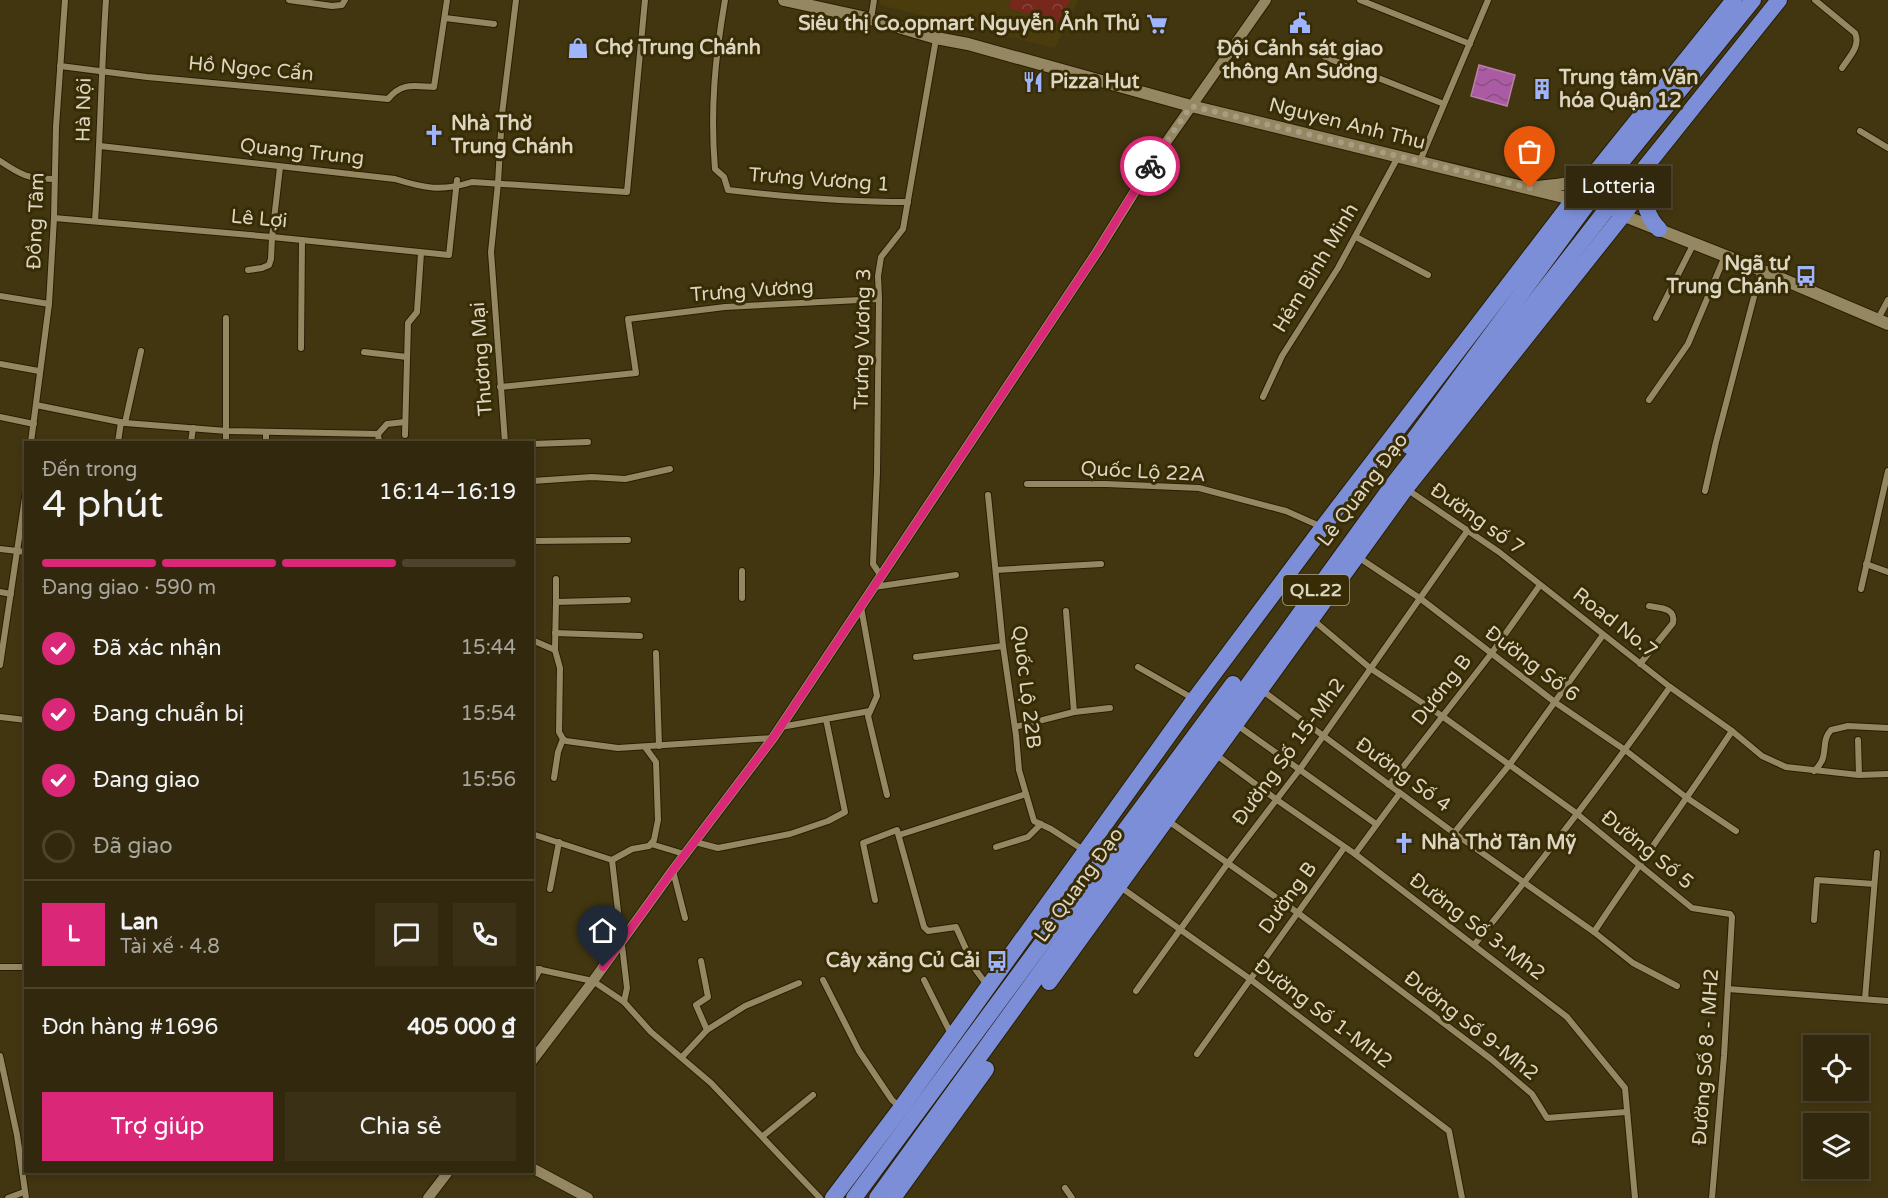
<!DOCTYPE html>
<html lang="vi">
<head>
<meta charset="utf-8">
<style>
  :root { --surface:#32280d; --page:#3a3016; --text:#f1f3f6; --muted:#a8a69d; --line:#4d442e; --accent:#db2777 }
  body { margin:0; font-family:"Varela Round",sans-serif; background:var(--page); color:var(--text); height:100vh; display:flex; flex-direction:column; font-size:22px; white-space:nowrap }
  * { box-sizing:border-box; margin:0 }
  p { font-size:20px; color:var(--muted) }
  .icon { flex:none; width:33px; height:33px; fill:none; stroke:currentColor; stroke-width:2; stroke-linecap:round; stroke-linejoin:round }
  .map { position:relative; flex:1; overflow:hidden }
  .details { position:absolute; left:24px; top:441px; width:510px; height:732px; display:flex; flex-direction:column; background:var(--surface); border-radius:0px; box-shadow:0 3px 9px #0003,0 0 0 2px var(--line) }
  .details>* { flex:none }
  .buttons { position:absolute; left:1803px; top:1035px; display:grid; gap:12px }
  .buttons a { display:grid; place-items:center; width:66px; height:66px; border-radius:0px; background:var(--surface); box-shadow:0 3px 9px #0003,0 0 0 2px var(--line); font-size:30px }
  .pin { position:absolute; display:grid; place-items:center; width:51px; height:51px; color:#fff; margin:-62px -26px; border-radius:50% 50% 50% 0; rotate:-45deg; box-shadow:0 0 6px #0007 }
  .pin .icon { rotate:45deg }
  .courier { position:absolute; display:grid; place-items:center; width:60px; height:60px; margin:-30px; border:4px solid #db2777; border-radius:50%; background:#fff; color:#222; box-shadow:0 2px 8px #0007 }
  .bubble { position:absolute; height:42px; border-radius:0px; background:var(--surface); box-shadow:0 3px 9px #0003,0 0 0 2px var(--line); font-size:20px; font-weight:600; line-height:42px; text-align:center }
  .headline em { font-style:normal; font-weight:600 }
  .headline div { display:flex; flex-direction:column-reverse }
  .headline { display:flex; align-items:center; justify-content:space-between; height:102px; padding:0 18px }
  h1 { font-size:39px; font-weight:600; line-height:45px }
  .bar { display:grid; grid-template-columns:repeat(4,1fr); gap:9px 6px; align-content:center; height:72px; padding:0 18px }
  .bar i { height:8px; border-radius:4px; background:var(--line) }
  .bar .selected { background:var(--accent) }
  .bar p { grid-column:span 4 }
  .line { display:flex; align-items:center; gap:15px; padding:0 18px; border-top:2px solid var(--line) }
  .line div { flex:1 }
  .round { display:grid; place-items:center; flex:none; width:63px; height:63px; border-radius:0px; background:var(--page) }
  ol { padding:0 18px; list-style:none }
  li { display:flex; align-items:center; gap:18px; height:66px }
  li p { margin-inline-start:auto }
  li .icon { padding:6px; border-radius:50%; background:var(--accent); color:#fff; stroke-width:4 }
  li:last-child { color:var(--muted) }
  li i { width:33px; height:33px; border:3px solid var(--line); border-radius:50% }
  .primary-button { display:flex; gap:12px; margin-top:auto; padding:12px 18px }
  .primary-button a { flex:1; height:69px; border-radius:0px; background:var(--accent); color:#fff; font-size:24px; font-weight:600; line-height:69px; text-align:center }
  .primary-button a+a { background:var(--page); color:var(--text) }
  .map>svg:first-child { display:block }
  .built { fill:#4a3c0c }
  .park { fill:url(#park-crowns) }
  .water { fill:url(#water-waves); stroke:#ba80ac; stroke-width:1.5 }
  .lines { fill:none; stroke-linecap:round; stroke-linejoin:round }
  .minor-casing { stroke:#271e03; stroke-width:8 }
  .tertiary-casing { stroke:#271e03; stroke-width:12 }
  .secondary-casing { stroke:#271e03; stroke-width:14 }
  .trunk-casing { stroke:#271e03; stroke-width:18 }
  .minor { stroke:#958761; stroke-width:6 }
  .tertiary { stroke:#958761; stroke-width:10 }
  .secondary { stroke:#958761; stroke-width:12 }
  .trunk { stroke:#7c8ed8; stroke-width:16 }
  .done { stroke:#a69d83; stroke-width:6; stroke-dasharray:0 10.8 }
  .route { stroke:#db2777; stroke-width:8 }
  .labels { text-anchor:middle; dominant-baseline:central; stroke-width:6; stroke-linejoin:round; paint-order:stroke }
  .shield { fill:#382c05; stroke:#aba289; stroke-width:1.5 }
  .shield-label { font-size:18px; font-weight:bold; fill:#dcd5c1 }
  .poi-label { font-size:20px; font-weight:bold; fill:#dcd5c1; stroke:#382c05; text-anchor:start }
  .street-label { font-size:20px; fill:#dcd5c1; stroke:#382c05 }
</style>
</head>
<body>
<div class="map">
<svg width="1888" height="1198" viewBox="0 0 1888 1198">
  <defs>
    <pattern id="park-crowns" width="20" height="18" patternUnits="userSpaceOnUse" patternTransform="scale(1.5)"><rect width="20" height="18" fill="#77271b"/><path d="M2 6a3 3 0 1 1 6 0M12 15a3 3 0 1 1 6 0" fill="none" stroke="#8a453a"/></pattern>
    <pattern id="water-waves" width="16" height="10" patternUnits="userSpaceOnUse" patternTransform="scale(1.5)"><rect width="16" height="10" fill="#ab5ba3"/><path d="M0 5q4-4 8 0t8 0" fill="none" stroke="#86527e"/></pattern>
  </defs>
  <rect width="100%" height="100%" fill="#423611"/>
  <!-- built -->
  <polygon class="built" points="880,0 1078,0 1055,48 880,5"/>
  <!-- park -->
  <polygon class="park" points="1011,0 1070,0 1058,23 1009,8"/>
  <!-- water -->
  <polygon class="water" points="1479,65 1515,75 1507,106 1471,96"/>
  <g class="lines">
    <defs>
      <g id="minor">
        <polyline points="289,0 332,6 342,5 345,0"/>
        <path d="M725,0C715,58 710,110 715,169L724,177L728,190C788,197 847,202 908,202"/>
        <polyline points="1360,0 1470,44"/>
        <path d="M1815,0L1855,33C1861,46 1849,57 1842,68"/>
        <polyline points="445,18 494,24"/>
        <polyline points="871,19 874,0"/>
        <polyline points="1325,57 1444,104"/>
        <path d="M60,66L147,77L388,99C402,82 414,86 434,87L447,0"/>
        <polyline points="1860,131 1888,148"/>
        <path d="M100,146L395,179C424,188 441,192 472,182L627,192L645,0"/>
        <path d="M0,161C21,175 28,179 54,179"/>
        <polyline points="1420,161 1488,0"/>
        <polyline points="54,218 272,237 449,255 457,180"/>
        <path d="M95,221C100,148 101,74 106,0"/>
        <polyline points="1356,237 1428,275"/>
        <polyline points="248,270 262,268 269,265 271,259 272,237 280,167"/>
        <polyline points="0,296 49,304"/>
        <polyline points="1656,318 1694,243"/>
        <polyline points="1878,319 1888,300"/>
        <polyline points="301,348 302,240"/>
        <polyline points="364,352 407,357"/>
        <polyline points="0,364 39,371"/>
        <polyline points="500,387 636,373 628,319 725,307 879,299"/>
        <polyline points="1263,397 1282,356 1338,268 1398,157"/>
        <polyline points="1649,400 1688,344 1725,256"/>
        <polyline points="36,405 125,423 227,431 378,434 379,442"/>
        <polyline points="0,417 34,424"/>
        <polyline points="125,423 141,351"/>
        <polyline points="378,434 387,424 405,422"/>
        <polyline points="405,435 408,323 417,312 421,253"/>
        <polyline points="31,442 49,304 54,218 56,127 65,0"/>
        <polyline points="118,442 121,422"/>
        <polyline points="191,442 193,428"/>
        <polyline points="226,442 226,318"/>
        <polyline points="266,442 266,432"/>
        <polyline points="505,442 491,252 498,183 502,114 516,0"/>
        <polyline points="532,444 588,442"/>
        <polyline points="532,481 592,477 625,479 670,469"/>
        <polyline points="1027,484 1106,484 1199,488 1286,511 1322,527"/>
        <polyline points="1408,490 1499,552 1670,687 1732,731 1762,756 1786,767 1859,775 1888,774"/>
        <polyline points="1705,491 1716,442 1761,270"/>
        <polyline points="988,495 1003,646 1016,735 1019,770 1034,821 1051,829 1085,851"/>
        <polyline points="532,541 628,540"/>
        <polyline points="0,549 26,552"/>
        <polyline points="1358,557 1421,599 1556,703 1625,750 1687,798 1736,831"/>
        <polyline points="1866,564 1888,572"/>
        <polyline points="996,570 1101,564"/>
        <polyline points="742,571 742,598"/>
        <polyline points="881,576 873,564 877,473 879,299 878,276 881,257 903,229 936,39"/>
        <polyline points="556,579 556,602"/>
        <polyline points="874,587 956,575"/>
        <polyline points="1861,589 1888,471"/>
        <polyline points="0,592 11,594"/>
        <polyline points="861,607 877,696 868,716 887,795"/>
        <polyline points="1312,619 1370,668 1442,716 1576,813 1692,908 1730,914 1732,917 1724,1056 1712,1198"/>
        <polyline points="555,633 640,636"/>
        <polyline points="532,640 555,650 560,668 559,732 563,739 566,741 618,748 773,738"/>
        <polyline points="555,650 556,602 628,600"/>
        <polyline points="656,653 659,746"/>
        <polyline points="916,657 1003,646"/>
        <path d="M1640,664L1673,623C1676,608 1661,608 1649,606"/>
        <polyline points="0,665 26,491"/>
        <polyline points="1138,667 1194,699"/>
        <polyline points="1263,691 1454,833 1594,932 1633,963 1677,986"/>
        <polyline points="1074,712 1110,708"/>
        <polyline points="0,717 26,720"/>
        <polyline points="1237,725 1376,824"/>
        <polyline points="781,727 870,711"/>
        <polyline points="1015,727 1074,712 1066,611"/>
        <polyline points="1858,740 1859,775"/>
        <polyline points="1215,754 1277,800 1355,854 1567,1017 1625,1088 1635,1198"/>
        <path d="M1814,771C1831,756 1819,743 1831,730L1848,726L1888,728"/>
        <polyline points="554,778 558,752 563,739"/>
        <polyline points="1389,785 1491,654 1540,585"/>
        <polyline points="1167,820 1298,913 1491,1059 1532,1094 1547,1118 1626,1112"/>
        <polyline points="1454,833 1510,764 1603,635"/>
        <polyline points="532,834 612,860"/>
        <polyline points="899,835 1026,794"/>
        <polyline points="695,842 718,848 790,834 828,821 845,812 826,719"/>
        <polyline points="651,844 684,854"/>
        <polyline points="996,847 1028,837 1041,824"/>
        <polyline points="1355,854 1400,793"/>
        <polyline points="612,860 627,988 624,1002 651,1032 711,1083 820,1198"/>
        <polyline points="612,860 632,849 649,846 654,840 658,820 656,762 645,747"/>
        <polyline points="673,871 685,918"/>
        <polyline points="1119,886 1250,979 1449,1131 1462,1198"/>
        <polyline points="550,889 559,842"/>
        <polyline points="875,900 863,843 897,830 924,927 928,931 956,927 975,969 987,985"/>
        <polyline points="1814,920 1817,880 1874,884"/>
        <path d="M1594,932C1639,864 1687,799 1732,731"/>
        <path d="M1474,945C1542,861 1608,775 1670,687"/>
        <polyline points="0,967 26,967"/>
        <polyline points="532,968 593,981 624,1002"/>
        <polyline points="823,980 859,1051 892,1100 900,1107"/>
        <polyline points="924,980 951,1034"/>
        <polyline points="532,984 540,969"/>
        <polyline points="1728,989 1888,1001"/>
        <polyline points="1136,991 1228,863 1300,769 1468,530"/>
        <polyline points="1865,999 1877,853"/>
        <polyline points="707,1030 745,1006 799,983"/>
        <polyline points="1197,1054 1344,848"/>
        <polyline points="0,1056 17,1135 26,1198"/>
        <polyline points="682,1057 707,1030 696,1005 708,997 701,961"/>
        <polyline points="763,1136 813,1095"/>
        <polyline points="1065,1188 1072,1198"/>
        <polyline points="8,1198 24,1192"/>
      </g>
      <g id="tertiary">
        <polyline points="532,1061 593,981 673,870 773,738 1097,252 1158,154 1266,0"/>
        <polyline points="532,1168 588,1198"/>
        <polyline points="428,1198 448,1172"/>
      </g>
      <g id="secondary">
        <polyline points="784,0 871,19 936,38 968,44 1191,106 1580,201"/>
        <path d="M1537,187C1555,185 1576,184 1592,174"/>
        <polyline points="1617,213 1761,270 1888,324"/>
      </g>
      <g id="trunk">
        <path d="M1643,183C1643,200 1646,216 1659,229"/>
        <polyline points="1409,446 1588,203 1753,0"/>
        <polyline points="1049,982 1406,488 1623,215 1655,172"/>
        <polyline points="833,1198 901,1108 1194,700 1323,527 1574,199 1734,0"/>
        <polyline points="854,1198 1233,684"/>
        <polyline points="877,1198 1395,482 1607,209 1643,170 1779,0"/>
        <polyline points="893,1198 986,1069"/>
      </g>
    </defs>
    <!-- minor casing -->
    <use href="#minor" class="minor-casing"/>
    <!-- tertiary casing -->
    <use href="#tertiary" class="tertiary-casing"/>
    <!-- secondary casing -->
    <use href="#secondary" class="secondary-casing"/>
    <!-- trunk casing -->
    <use href="#trunk" class="trunk-casing"/>
    <!-- minor -->
    <use href="#minor" class="minor"/>
    <!-- tertiary -->
    <use href="#tertiary" class="tertiary"/>
    <!-- secondary -->
    <use href="#secondary" class="secondary"/>
    <!-- trunk -->
    <use href="#trunk" class="trunk"/>
  </g>
  <g class="lines">
    <!-- done -->
    <polyline class="done" points="1150,166 1191,106 1530,188"/>
    <!-- route -->
    <polyline class="route" points="603,967 673,870 773,738 1097,252 1150,166"/>
  </g>
  <!-- icons -->
  <defs>
    <symbol id="civic-bare" viewBox="-9 -9 18 18"><path d="M-.6-6.5H3V-4.5H.6V-3L4-1V1h2V6H-6V1h2V-1L-.6-3ZM-1.2 2.5V6h2.4V2.5Z" fill="#9eb4fd" stroke="#382c05" stroke-width="2.5" paint-order="stroke"/></symbol>
    <symbol id="supermarket-bare" viewBox="-9 -9 18 18"><path d="M-6-5.5h2.5l.6 2H6L4.5 2H-2.5L-4.4-4H-6ZM-1.5 3.2a1.3 1.3 0 1 0 .1 0ZM3 3.2a1.3 1.3 0 1 0 .1 0Z" fill="#9eb4fd" stroke="#382c05" stroke-width="2.5" paint-order="stroke"/></symbol>
    <symbol id="shop-bare" viewBox="-9 -9 18 18"><path d="M-5-2.5h2.3a2.7 3.5 0 0 1 5.4 0H5L5.5 6h-11ZM-1.5-2.5h3a1.5 2.3 0 0 0-3 0Z" fill="#9eb4fd" stroke="#382c05" stroke-width="2.5" paint-order="stroke"/></symbol>
    <symbol id="restaurant-bare" viewBox="-9 -9 18 18"><path d="M-5-6h1v4h1v-4h1v4h1v-4h1v5L-1.5 .5V6h-2V.5L-5-1ZM5-6V6H3V1.5H1.5Q1.5-4 5-6Z" fill="#9eb4fd" stroke="#382c05" stroke-width="2.5" paint-order="stroke"/></symbol>
    <symbol id="building-bare" viewBox="-9 -9 18 18"><path d="M-4-6H4V6H1V3H-1V6H-4ZM-2.5-4.3h1.7v1.8h-1.7ZM.8-4.3h1.7v1.8H.8ZM-2.5-1h1.7V.8h-1.7ZM.8-1h1.7V.8H.8Z" fill="#9eb4fd" stroke="#382c05" stroke-width="2.5" paint-order="stroke"/></symbol>
    <symbol id="church-bare" viewBox="-9 -9 18 18"><path d="M-1.2-6h2.4v3.5h3.3v2.4h-3.3V6h-2.4V-.1h-3.3v-2.4h3.3Z" fill="#9eb4fd" stroke="#382c05" stroke-width="2.5" paint-order="stroke"/></symbol>
    <symbol id="bus-bare" viewBox="-9 -9 18 18"><path d="M-5-6H5V4H4V6H2V4H-2V6H-4V4H-5ZM-3.5-4V0h7V-4ZM-3.5 1.2v1.5H-2V1.2ZM2 1.2v1.5H3.5V1.2Z" fill="#9eb4fd" stroke="#382c05" stroke-width="2.5" paint-order="stroke"/></symbol>
  </defs>
  <g fill-rule="evenodd">
    <use href="#civic-bare" x="1285" y="8" width="30" height="30"/>
    <use href="#supermarket-bare" x="1142" y="9" width="30" height="30"/>
    <use href="#shop-bare" x="563" y="33" width="30" height="30"/>
    <use href="#restaurant-bare" x="1018" y="67" width="30" height="30"/>
    <use href="#building-bare" x="1527" y="74" width="30" height="30"/>
    <use href="#church-bare" x="419" y="120" width="30" height="30"/>
    <use href="#bus-bare" x="1791" y="261" width="30" height="30"/>
    <use href="#church-bare" x="1389" y="828" width="30" height="30"/>
    <use href="#bus-bare" x="982" y="946" width="30" height="30"/>
  </g>
  <g class="labels">
    <!-- shield labels -->
    <rect class="shield" x="1283" y="575" width="66" height="30" rx="4.5"/>
    <g class="shield-label">
      <text x="1316" y="590">QL.22</text>
    </g>
    <!-- poi labels -->
    <g class="poi-label">
      <text x="1140" y="24" text-anchor="end">Siêu thị Co.opmart Nguyễn Ảnh Thủ</text>
      <text x="595" y="48">Chợ Trung Chánh</text>
      <text x="1300" y="49" text-anchor="middle">Đội Cảnh sát giao<tspan x="1300" dy="23">thông An Sương</tspan></text>
      <text x="1559" y="78">Trung tâm Văn<tspan x="1559" dy="23">hóa Quận 12</tspan></text>
      <text x="1050" y="82">Pizza Hut</text>
      <text x="451" y="124">Nhà Thờ<tspan x="451" dy="23">Trung Chánh</tspan></text>
      <text x="1789" y="264" text-anchor="end">Ngã tư<tspan x="1789" dy="23">Trung Chánh</tspan></text>
      <text x="1421" y="843">Nhà Thờ Tân Mỹ</text>
      <text x="980" y="961" text-anchor="end">Cây xăng Củ Cải</text>
    </g>
    <!-- street labels -->
    <g class="street-label">
      <text transform="translate(251 69) rotate(5)">Hồ Ngọc Cẩn</text>
      <text transform="translate(84 110) rotate(-89)">Hà Nội</text>
      <text transform="translate(1347 124) rotate(14)">Nguyen Anh Thu</text>
      <text transform="translate(302 152) rotate(6)">Quang Trung</text>
      <text transform="translate(819 180) rotate(4)">Trưng Vương 1</text>
      <text transform="translate(259 219) rotate(5)">Lê Lợi</text>
      <text transform="translate(36 221) rotate(-88)">Đồng Tâm</text>
      <text transform="translate(1316 268) rotate(-59)">Hẻm Bình Minh</text>
      <text transform="translate(752 291) rotate(-4)">Trưng Vương</text>
      <text transform="translate(863 339) rotate(-89)">Trưng Vương 3</text>
      <text transform="translate(482 359) rotate(-94)">Thương Mại</text>
      <text transform="translate(1143 472) rotate(3)">Quốc Lộ 22A</text>
      <text transform="translate(1363 490) rotate(-53)">Lê Quang Đạo</text>
      <text transform="translate(1477 519) rotate(35)">Đường số 7</text>
      <text transform="translate(1615 623) rotate(38)">Road No.7</text>
      <text transform="translate(1532 664) rotate(37)">Đường Số 6</text>
      <text transform="translate(1026 687) rotate(83)">Quốc Lộ 22B</text>
      <text transform="translate(1442 690) rotate(-52)">Dương B</text>
      <text transform="translate(1289 752) rotate(-54)">Đường Số 15-Mh2</text>
      <text transform="translate(1403 775) rotate(36)">Đường Số 4</text>
      <text transform="translate(1647 850) rotate(39)">Đường Số 5</text>
      <text transform="translate(1079 885) rotate(-54)">Lê Quang Đạo</text>
      <text transform="translate(1288 898) rotate(-54)">Dường B</text>
      <text transform="translate(1477 927) rotate(37)">Đường Số 3-Mh2</text>
      <text transform="translate(1323 1014) rotate(37)">Đường Số 1-MH2</text>
      <text transform="translate(1471 1026) rotate(38)">Đường Số 9-Mh2</text>
      <text transform="translate(1706 1057) rotate(-86)">Đường Số 8 - MH2</text>
    </g>
  </g>
</svg>
<div class="buttons">
<a><svg class="icon" aria-label="locate" viewBox="0 0 24 24"><circle cx="12" cy="12" r="6"/><path d="M12 2v4M12 18v4M2 12h4M18 12h4"/></svg></a>
<a><svg class="icon" aria-label="layers" viewBox="0 0 24 24"><path d="M12 4l9 5-9 5-9-5zM3 14l9 5 9-5"/></svg></a>
</div>
<div class="pin" style="left:1530px;top:188px;background:#ea580c"><svg class="icon" aria-label="bag" viewBox="0 0 24 24"><path d="M5 8h14l-1 12H6zM9 8a3 3 0 0 1 6 0"/></svg></div>
<div class="pin" style="left:603px;top:967px;background:#1f2937"><svg class="icon" aria-label="home" viewBox="0 0 24 24"><path d="M3 11l9-7 9 7M6 9v11h12V9"/></svg></div>
<div class="courier" style="left:1150px;top:166px"><svg class="icon" aria-label="bike" viewBox="0 0 24 24"><circle cx="6" cy="16" r="4"/><circle cx="18" cy="16" r="4"/><path d="M6 16l4-8h5l3 8M10 8l3 8H6M13 5h3"/></svg></div>
<div class="bubble" style="left:1566px;top:166px;width:105px">Lotteria</div>
<section class="details">
<div class="headline"><div><h1>4 phút</h1><p>Đến trong</p></div><em>16:14–16:19</em></div>
<div class="bar"><i class="selected"></i><i class="selected"></i><i class="selected"></i><i></i><p>Đang giao · 590 m</p></div>
<ol>
<li><svg class="icon" aria-label="check" viewBox="0 0 24 24"><path d="M5 12l5 5 9-10"/></svg>Đã xác nhận<p>15:44</p></li>
<li><svg class="icon" aria-label="check" viewBox="0 0 24 24"><path d="M5 12l5 5 9-10"/></svg>Đang chuẩn bị<p>15:54</p></li>
<li><svg class="icon" aria-label="check" viewBox="0 0 24 24"><path d="M5 12l5 5 9-10"/></svg>Đang giao<p>15:56</p></li>
<li><i></i>Đã giao</li>
</ol>
<div class="line" style="height:108px"><b class="round" style="background:var(--accent);color:#fff">L</b><div><b>Lan</b><p>Tài xế · 4.8</p></div><a class="round"><svg class="icon" aria-label="chat" viewBox="0 0 24 24"><path d="M4 5h16v11H9l-5 4z"/></svg></a><a class="round"><svg class="icon" aria-label="phone" viewBox="0 0 24 24"><path d="M5 4h4l2 5-3 2q2 4 5 5l2-3 5 2v4C11 20 4 13 5 4z"/></svg></a></div>
<div class="line" style="height:78px"><div>Đơn hàng #1696</div><b>405 000 ₫</b></div>
<div class="primary-button"><a>Trợ giúp</a><a>Chia sẻ</a></div>
</section>
</div>
</body>
</html>
